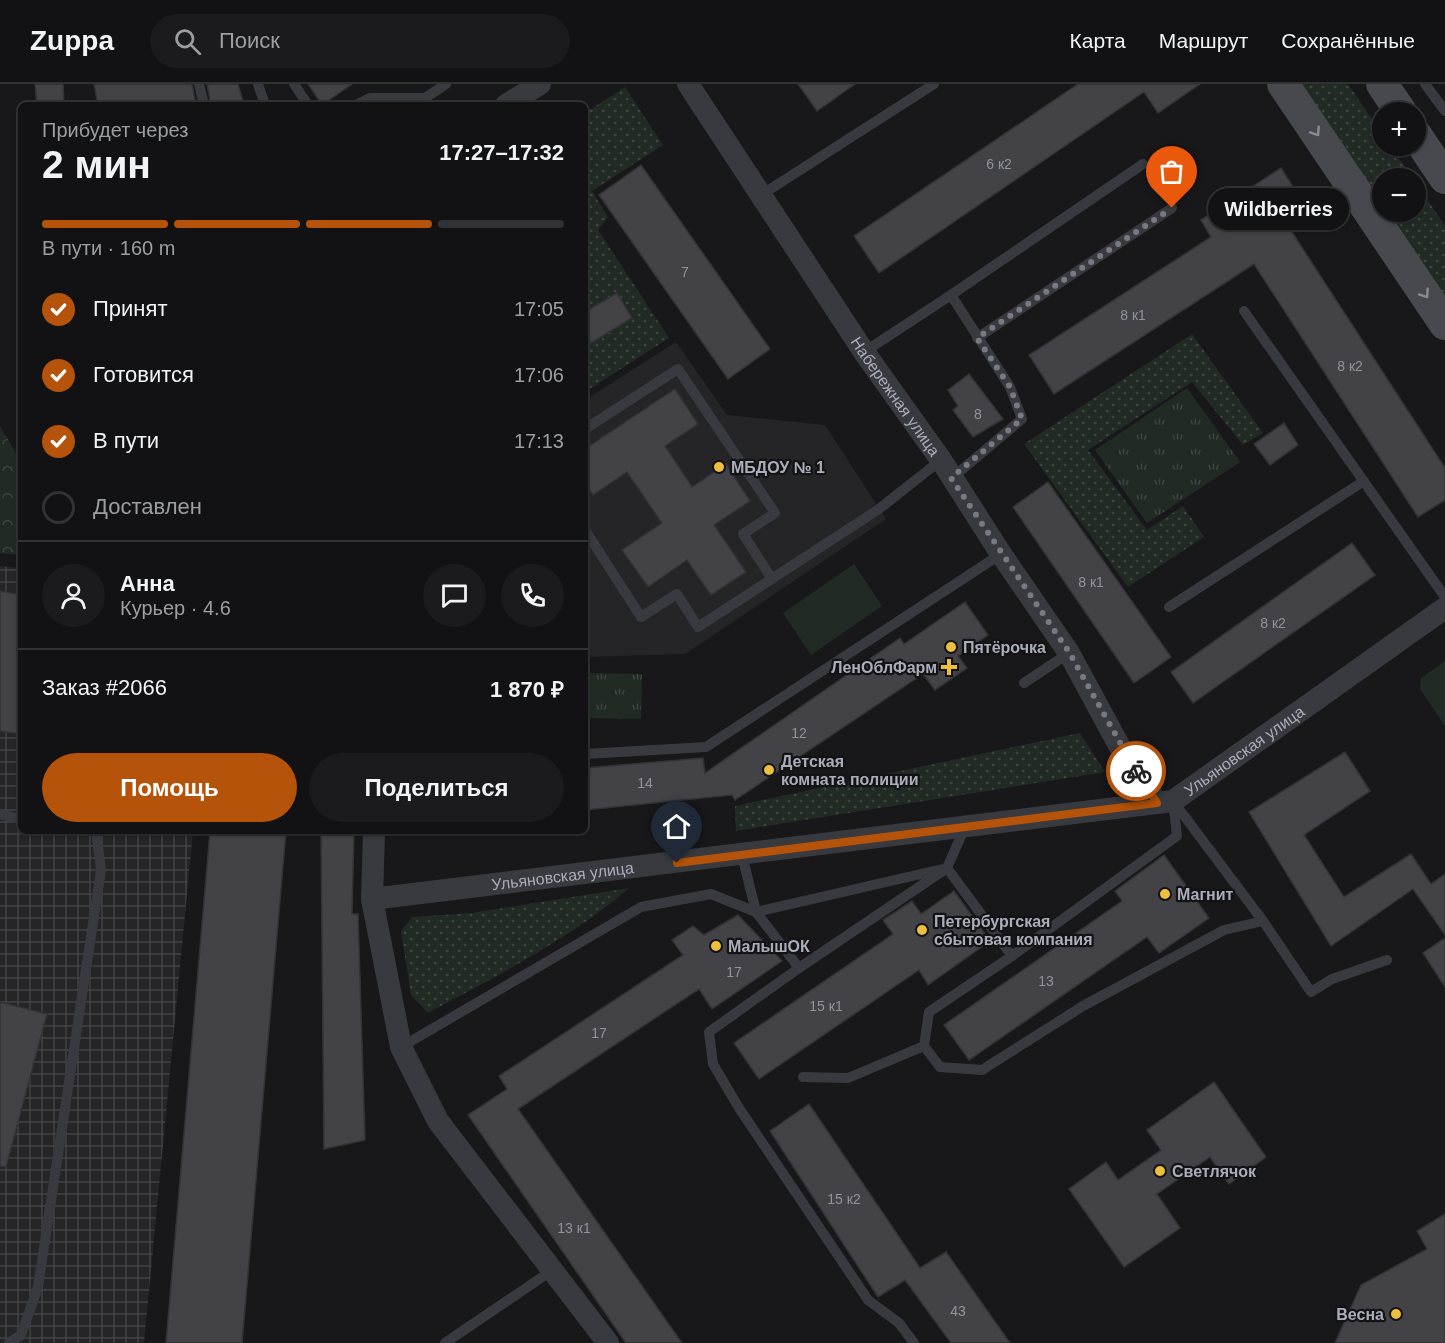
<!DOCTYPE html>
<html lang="ru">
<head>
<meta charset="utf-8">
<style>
  :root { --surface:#121214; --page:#1b1b1d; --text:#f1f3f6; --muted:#9c9ea0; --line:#313234; --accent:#b45309 }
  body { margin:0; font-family:Helvetica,sans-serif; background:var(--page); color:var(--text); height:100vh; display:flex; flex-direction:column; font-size:22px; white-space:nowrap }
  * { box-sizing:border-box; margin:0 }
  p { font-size:20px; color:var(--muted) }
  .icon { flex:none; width:33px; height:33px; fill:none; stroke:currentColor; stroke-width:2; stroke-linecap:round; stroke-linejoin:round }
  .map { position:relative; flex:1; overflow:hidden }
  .side { position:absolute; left:18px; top:18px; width:570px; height:732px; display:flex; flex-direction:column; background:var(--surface); border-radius:9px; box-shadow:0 2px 4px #0004,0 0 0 2px var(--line) }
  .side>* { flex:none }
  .fabs { position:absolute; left:1372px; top:18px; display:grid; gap:12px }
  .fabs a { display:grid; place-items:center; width:54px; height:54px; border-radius:50%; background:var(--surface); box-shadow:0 2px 4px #0004,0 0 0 2px var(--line); font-size:30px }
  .pin { position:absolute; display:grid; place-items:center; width:51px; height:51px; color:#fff; margin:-62px -26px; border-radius:50% 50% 50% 0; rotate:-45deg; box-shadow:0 0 6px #0007 }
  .pin .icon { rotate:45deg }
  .courier { position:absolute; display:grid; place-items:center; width:60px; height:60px; margin:-30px; border:4px solid #b45309; border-radius:50%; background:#fff; color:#222; box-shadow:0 2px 8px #0007 }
  .bubble { position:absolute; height:42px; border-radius:21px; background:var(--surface); box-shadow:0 2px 4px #0004,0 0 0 2px var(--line); font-size:20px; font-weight:600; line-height:42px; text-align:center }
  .head em { font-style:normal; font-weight:600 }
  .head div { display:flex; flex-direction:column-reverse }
  .head { display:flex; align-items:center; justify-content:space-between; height:102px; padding:0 24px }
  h1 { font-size:39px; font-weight:600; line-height:45px }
  .bar { display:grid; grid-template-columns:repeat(4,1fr); gap:9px 6px; align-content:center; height:72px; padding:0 24px }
  .bar i { height:8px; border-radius:4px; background:var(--line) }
  .bar .active { background:var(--accent) }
  .bar p { grid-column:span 4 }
  .line { display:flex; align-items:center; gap:15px; padding:0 24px; border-top:2px solid var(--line) }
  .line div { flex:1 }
  .round { display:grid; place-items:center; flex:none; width:63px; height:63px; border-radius:32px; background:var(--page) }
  ol { padding:0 24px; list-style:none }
  li { display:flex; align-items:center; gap:18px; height:66px }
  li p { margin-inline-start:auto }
  li .icon { padding:6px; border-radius:50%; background:var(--accent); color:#fff; stroke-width:4 }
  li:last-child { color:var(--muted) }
  li i { width:33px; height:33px; border:3px solid var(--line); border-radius:50% }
  .button { display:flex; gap:12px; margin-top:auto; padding:12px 24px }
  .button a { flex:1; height:69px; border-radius:36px; background:var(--accent); color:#fff; font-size:24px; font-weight:600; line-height:69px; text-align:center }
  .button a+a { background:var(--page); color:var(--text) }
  header { display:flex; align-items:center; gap:36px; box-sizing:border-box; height:84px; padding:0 30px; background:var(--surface); border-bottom:2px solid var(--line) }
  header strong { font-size:28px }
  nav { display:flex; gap:33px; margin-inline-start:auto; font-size:21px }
  .search { width:420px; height:54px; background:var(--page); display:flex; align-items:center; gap:15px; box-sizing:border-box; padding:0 21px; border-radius:33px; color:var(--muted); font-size:22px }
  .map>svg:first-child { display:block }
  .built { fill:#252427 }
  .industrial { fill:url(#industrial-grid) }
  .grass { fill:url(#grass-dots) }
  .forest { fill:url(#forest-crowns) }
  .park { fill:url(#park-tufts) }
  .pitch { fill:#222a24 }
  .building { fill:#434347; stroke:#333236; stroke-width:1.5 }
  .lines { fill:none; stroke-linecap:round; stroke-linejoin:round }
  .lane { stroke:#393a3f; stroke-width:10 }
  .street { stroke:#393a3f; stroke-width:22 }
  .secondary { stroke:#47494f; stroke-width:32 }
  .oneway { stroke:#888b95 }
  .done { stroke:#787a82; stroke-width:6; stroke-dasharray:0 10.8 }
  .route { stroke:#b45309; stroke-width:8 }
  .poi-dot { fill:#edbf3e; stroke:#131315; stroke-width:2 }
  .labels { text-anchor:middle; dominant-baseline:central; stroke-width:4.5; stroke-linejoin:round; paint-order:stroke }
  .number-label { font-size:14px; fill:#91939d }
  .street-label { font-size:16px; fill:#abaeba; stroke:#131315 }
  .poi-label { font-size:16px; font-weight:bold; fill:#abaeba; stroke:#131315; text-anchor:start }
</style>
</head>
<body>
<header>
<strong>Zuppa</strong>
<div class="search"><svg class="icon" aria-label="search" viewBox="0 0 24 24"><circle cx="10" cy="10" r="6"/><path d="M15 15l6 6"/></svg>Поиск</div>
<nav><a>Карта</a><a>Маршрут</a><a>Сохранённые</a></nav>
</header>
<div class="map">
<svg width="1445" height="1259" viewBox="0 0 1445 1259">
  <defs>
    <pattern id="industrial-grid" width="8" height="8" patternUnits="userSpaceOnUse" patternTransform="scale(1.5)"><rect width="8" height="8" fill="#252427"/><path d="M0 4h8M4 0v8" fill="none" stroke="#424144"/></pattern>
    <pattern id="grass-dots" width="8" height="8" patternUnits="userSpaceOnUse" patternTransform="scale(1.5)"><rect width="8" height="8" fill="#222a24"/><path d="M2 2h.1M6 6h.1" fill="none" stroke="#3f4642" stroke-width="1.8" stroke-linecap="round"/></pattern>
    <pattern id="forest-crowns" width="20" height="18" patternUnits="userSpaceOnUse" patternTransform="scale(1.5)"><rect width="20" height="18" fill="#222a24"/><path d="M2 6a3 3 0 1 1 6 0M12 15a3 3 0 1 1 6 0" fill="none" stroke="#3f4642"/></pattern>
    <pattern id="park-tufts" width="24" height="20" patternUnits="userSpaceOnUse" patternTransform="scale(1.5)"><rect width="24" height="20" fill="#222a24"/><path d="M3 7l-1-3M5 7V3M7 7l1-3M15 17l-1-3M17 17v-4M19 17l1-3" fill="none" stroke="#3f4642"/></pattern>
  </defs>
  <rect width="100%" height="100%" fill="#18181a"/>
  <!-- built -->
  <polygon class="built" points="676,258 727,331 825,341 886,435 685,570 585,573 585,316"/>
  <!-- industrial -->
  <polygon class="industrial" points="0,482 21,484 21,747 193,747 144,1259 0,1259"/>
  <!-- grass -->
  <g class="grass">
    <polygon points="1294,0 1348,0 1383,51 1383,62 1390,62 1413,94 1383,94 1383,128 1416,128 1416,99 1445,142 1445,218"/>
    <polygon points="625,3 663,61 592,107 608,133 598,146 669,254 585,308 585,29"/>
    <polygon points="1192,250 1263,349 1243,361 1192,298 1088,366 1147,446 1183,422 1204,453 1128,503 1024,360"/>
    <polygon points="1080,649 1105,688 736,747 735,722"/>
    <path d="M629,804C569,856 496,892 428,929L411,911L401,847L412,833L472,829Z"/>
  </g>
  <!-- forest -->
  <polygon class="forest" points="0,342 21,378 21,471 0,469"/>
  <!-- park -->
  <g class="park">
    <polygon points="1187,304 1240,378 1147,439 1095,366"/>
    <polygon points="585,589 642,590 641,635 585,634"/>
  </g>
  <!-- pitch -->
  <g class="pitch">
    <polygon points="854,480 882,522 811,571 783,529"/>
    <polygon points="1445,577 1445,642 1420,605 1421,594"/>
  </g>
  <!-- building -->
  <g class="building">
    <polygon points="35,0 63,0 64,21 37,21"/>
    <polygon points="94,0 192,0 196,21 98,21"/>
    <polygon points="207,0 238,0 244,21 211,21"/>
    <polygon points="308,0 352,0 322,21"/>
    <polygon points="798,0 855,0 817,27"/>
    <polygon points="1078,0 1200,0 1158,29 1144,8 879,189 854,152"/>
    <polygon points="641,81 770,265 728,295 599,111"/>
    <polygon points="1281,84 1311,131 1290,145 1445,384 1445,416 1418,433 1254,180 1054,310 1029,271 1211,153 1201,136"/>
    <polygon points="617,209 632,234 591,259 585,250 585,228"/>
    <polygon points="969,290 1003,335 973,353 953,326 958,322 948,306"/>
    <polygon points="675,305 698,340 665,362 692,403 726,380 750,417 714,441 746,488 711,511 687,476 648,503 622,466 662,439 627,388 593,411 585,399 585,365"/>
    <polygon points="1284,339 1298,361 1270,381 1254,360"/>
    <polygon points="1048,398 1171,573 1134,599 1013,423"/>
    <polygon points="1352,459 1375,491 1193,619 1171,588"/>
    <polygon points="0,507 21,511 21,650 0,647"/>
    <polygon points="965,518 988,551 958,572 967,584 935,606 923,590 735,716 732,711 585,726 585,684 703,674 705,689 900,554 904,560"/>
    <polygon points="1345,668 1370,707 1304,751 1344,813 1411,770 1431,800 1445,790 1445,851 1413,805 1331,862 1249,728"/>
    <polygon points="210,747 286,747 242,1259 166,1259"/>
    <polygon points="321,748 354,748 352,830 358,830 365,1056 324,1065"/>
    <polygon points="1164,771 1209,834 1159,869 1147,853 969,976 944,941 1122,817 1115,807"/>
    <polygon points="954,807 990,857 928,901 919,886 759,995 734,959 893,850 883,836 912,817 921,830"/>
    <polygon points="738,831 782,877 712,925 699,905 518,1025 682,1259 626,1259 468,1031 507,1005 499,992 683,871 672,856 693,842 704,851"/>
    <polygon points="1445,854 1445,903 1423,869"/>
    <polygon points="0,918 47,930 6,1083 0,1082"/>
    <polygon points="1214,998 1266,1073 1229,1100 1210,1073 1157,1110 1180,1144 1124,1183 1069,1105 1106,1078 1118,1096 1161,1066 1147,1046"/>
    <polygon points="809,1020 920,1184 946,1168 1010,1259 951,1259 905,1196 878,1213 770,1047"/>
    <polygon points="1445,1130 1445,1259 1335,1259 1361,1201 1427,1165 1417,1147"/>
  </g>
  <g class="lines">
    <!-- lane -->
    <g class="lane">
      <polyline points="199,0 204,21"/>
      <polyline points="258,0 265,21"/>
      <polyline points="294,0 308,21"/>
      <polyline points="1425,0 1445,27"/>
      <polyline points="356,21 370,14 425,14 446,0"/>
      <polyline points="761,111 934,0"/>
      <polyline points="951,211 1143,80"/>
      <polyline points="1244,227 1445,513"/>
      <polyline points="977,254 1172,124"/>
      <polyline points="864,268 951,211 1010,303 1022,335 952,394"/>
      <polyline points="585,345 678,285 775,429 743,450 772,495"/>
      <polyline points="585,446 641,533 677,510 698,543 879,425 941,376"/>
      <polyline points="1169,523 1364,397"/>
      <polyline points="1024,599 1069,569"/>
      <polyline points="585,670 706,663 1001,470"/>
      <polyline points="1173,717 1263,837 1311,908 1332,895 1387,876"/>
      <polyline points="0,730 21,735"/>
      <polyline points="742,771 756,828 947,784 965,743"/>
      <polyline points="799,884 709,948 713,980 739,1024 868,1216 899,1239 914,1259"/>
      <polyline points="924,962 940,983 982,986 1083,922 1224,846 1263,837"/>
      <polyline points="401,963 641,823 711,810 756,828 799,884 947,784 1012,872 1177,752 1173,717"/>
      <polyline points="803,993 848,994 924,962 929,928 1012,872"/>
      <polyline points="9,1259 21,1251 38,1203 101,786 96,747"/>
      <polyline points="445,1259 551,1187"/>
    </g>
    <!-- street -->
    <g class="street">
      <path id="s1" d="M688,0L864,268L941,376L1001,470L1069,569L1122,667L1157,719"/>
      <polyline points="506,21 540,0"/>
      <polyline points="374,747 372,815 401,963 438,1037 608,1259"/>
      <path id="s2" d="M372,815L1173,717L1445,524"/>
    </g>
    <!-- secondary -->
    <g class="secondary">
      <polyline points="1283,0 1445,240"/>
      <polyline points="1382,0 1401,28"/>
      <polyline points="1416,51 1445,94"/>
    </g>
  </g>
  <!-- one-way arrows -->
  <defs><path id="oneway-chevron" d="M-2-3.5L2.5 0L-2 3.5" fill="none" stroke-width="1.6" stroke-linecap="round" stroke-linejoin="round" transform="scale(1.5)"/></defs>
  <g class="oneway">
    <use href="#oneway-chevron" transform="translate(1316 48) rotate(56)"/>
    <use href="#oneway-chevron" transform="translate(1425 210) rotate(56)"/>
  </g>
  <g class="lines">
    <!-- done -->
    <polyline class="done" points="1136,687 1069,568 951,394 1022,335 1010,303 977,254 1172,124"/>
    <!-- route -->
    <polyline class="route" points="677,779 1157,719 1136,687"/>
  </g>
  <!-- markers -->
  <g class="poi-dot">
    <circle cx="719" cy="383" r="6"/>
    <circle cx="951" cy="563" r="6"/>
    <path d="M946 574h6v6h6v6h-6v6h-6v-6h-6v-6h6z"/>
    <circle cx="769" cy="686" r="6"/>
    <circle cx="1165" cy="810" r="6"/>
    <circle cx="922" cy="846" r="6"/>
    <circle cx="716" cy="862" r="6"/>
    <circle cx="1160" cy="1087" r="6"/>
    <circle cx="1396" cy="1230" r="6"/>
  </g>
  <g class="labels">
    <!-- number labels -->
    <g class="number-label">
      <text x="999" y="80">6 к2</text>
      <text x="685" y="188">7</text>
      <text x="1133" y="231">8 к1</text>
      <text x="1350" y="282">8 к2</text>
      <text x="978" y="330">8</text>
      <text x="1091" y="498">8 к1</text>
      <text x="1273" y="539">8 к2</text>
      <text x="799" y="649">12</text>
      <text x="645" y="699">14</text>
      <text x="734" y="888">17</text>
      <text x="1046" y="897">13</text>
      <text x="826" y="922">15 к1</text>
      <text x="599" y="949">17</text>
      <text x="844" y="1115">15 к2</text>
      <text x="574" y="1144">13 к1</text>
      <text x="958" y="1227">43</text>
    </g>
    <!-- street labels -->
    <g class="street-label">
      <text stroke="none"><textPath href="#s1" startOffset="375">Набережная улица</textPath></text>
      <text stroke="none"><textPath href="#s2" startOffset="894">Ульяновская улица</textPath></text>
      <text stroke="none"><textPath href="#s2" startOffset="192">Ульяновская улица</textPath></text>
    </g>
    <!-- poi labels -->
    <g class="poi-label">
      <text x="731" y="383">МБДОУ № 1</text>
      <text x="963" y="563">Пятёрочка</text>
      <text x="937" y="583" text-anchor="end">ЛенОблФарм</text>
      <text x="781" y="677">Детская<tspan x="781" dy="18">комната полиции</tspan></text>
      <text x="1177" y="810">Магнит</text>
      <text x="934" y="837">Петербургская<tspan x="934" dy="18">сбытовая компания</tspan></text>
      <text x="728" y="862">МалышОК</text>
      <text x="1172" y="1087">Светлячок</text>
      <text x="1384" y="1230" text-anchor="end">Весна</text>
    </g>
  </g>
</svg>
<div class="fabs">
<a>+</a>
<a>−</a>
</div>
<div class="pin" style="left:1172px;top:124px;background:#ea580c"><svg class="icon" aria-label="bag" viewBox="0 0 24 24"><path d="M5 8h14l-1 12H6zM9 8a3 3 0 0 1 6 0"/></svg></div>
<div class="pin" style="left:677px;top:779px;background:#1f2937"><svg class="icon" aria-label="home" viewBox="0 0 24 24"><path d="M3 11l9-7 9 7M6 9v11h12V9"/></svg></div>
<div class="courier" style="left:1136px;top:687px"><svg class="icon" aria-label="bike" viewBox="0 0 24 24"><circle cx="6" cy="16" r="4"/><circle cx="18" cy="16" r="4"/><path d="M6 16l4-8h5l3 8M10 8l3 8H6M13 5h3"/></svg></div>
<div class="bubble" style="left:1208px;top:104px;width:141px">Wildberries</div>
<section class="side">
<div class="head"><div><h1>2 мин</h1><p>Прибудет через</p></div><em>17:27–17:32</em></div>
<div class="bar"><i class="active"></i><i class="active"></i><i class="active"></i><i></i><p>В пути · 160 m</p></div>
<ol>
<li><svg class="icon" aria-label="check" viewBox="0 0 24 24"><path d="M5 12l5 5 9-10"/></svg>Принят<p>17:05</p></li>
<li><svg class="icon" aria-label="check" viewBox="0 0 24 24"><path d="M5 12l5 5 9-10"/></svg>Готовится<p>17:06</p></li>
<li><svg class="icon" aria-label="check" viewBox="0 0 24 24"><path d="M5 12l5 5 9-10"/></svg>В пути<p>17:13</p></li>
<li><i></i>Доставлен</li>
</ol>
<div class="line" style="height:108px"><a class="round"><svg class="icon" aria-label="person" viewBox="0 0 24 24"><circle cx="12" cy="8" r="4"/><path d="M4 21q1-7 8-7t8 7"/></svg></a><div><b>Анна</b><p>Курьер · 4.6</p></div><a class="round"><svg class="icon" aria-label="chat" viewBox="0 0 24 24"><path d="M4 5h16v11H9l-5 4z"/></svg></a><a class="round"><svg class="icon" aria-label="phone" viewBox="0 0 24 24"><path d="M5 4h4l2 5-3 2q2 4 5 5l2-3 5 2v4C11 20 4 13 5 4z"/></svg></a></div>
<div class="line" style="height:78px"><div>Заказ #2066</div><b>1 870 ₽</b></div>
<div class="button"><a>Помощь</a><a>Поделиться</a></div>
</section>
</div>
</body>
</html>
